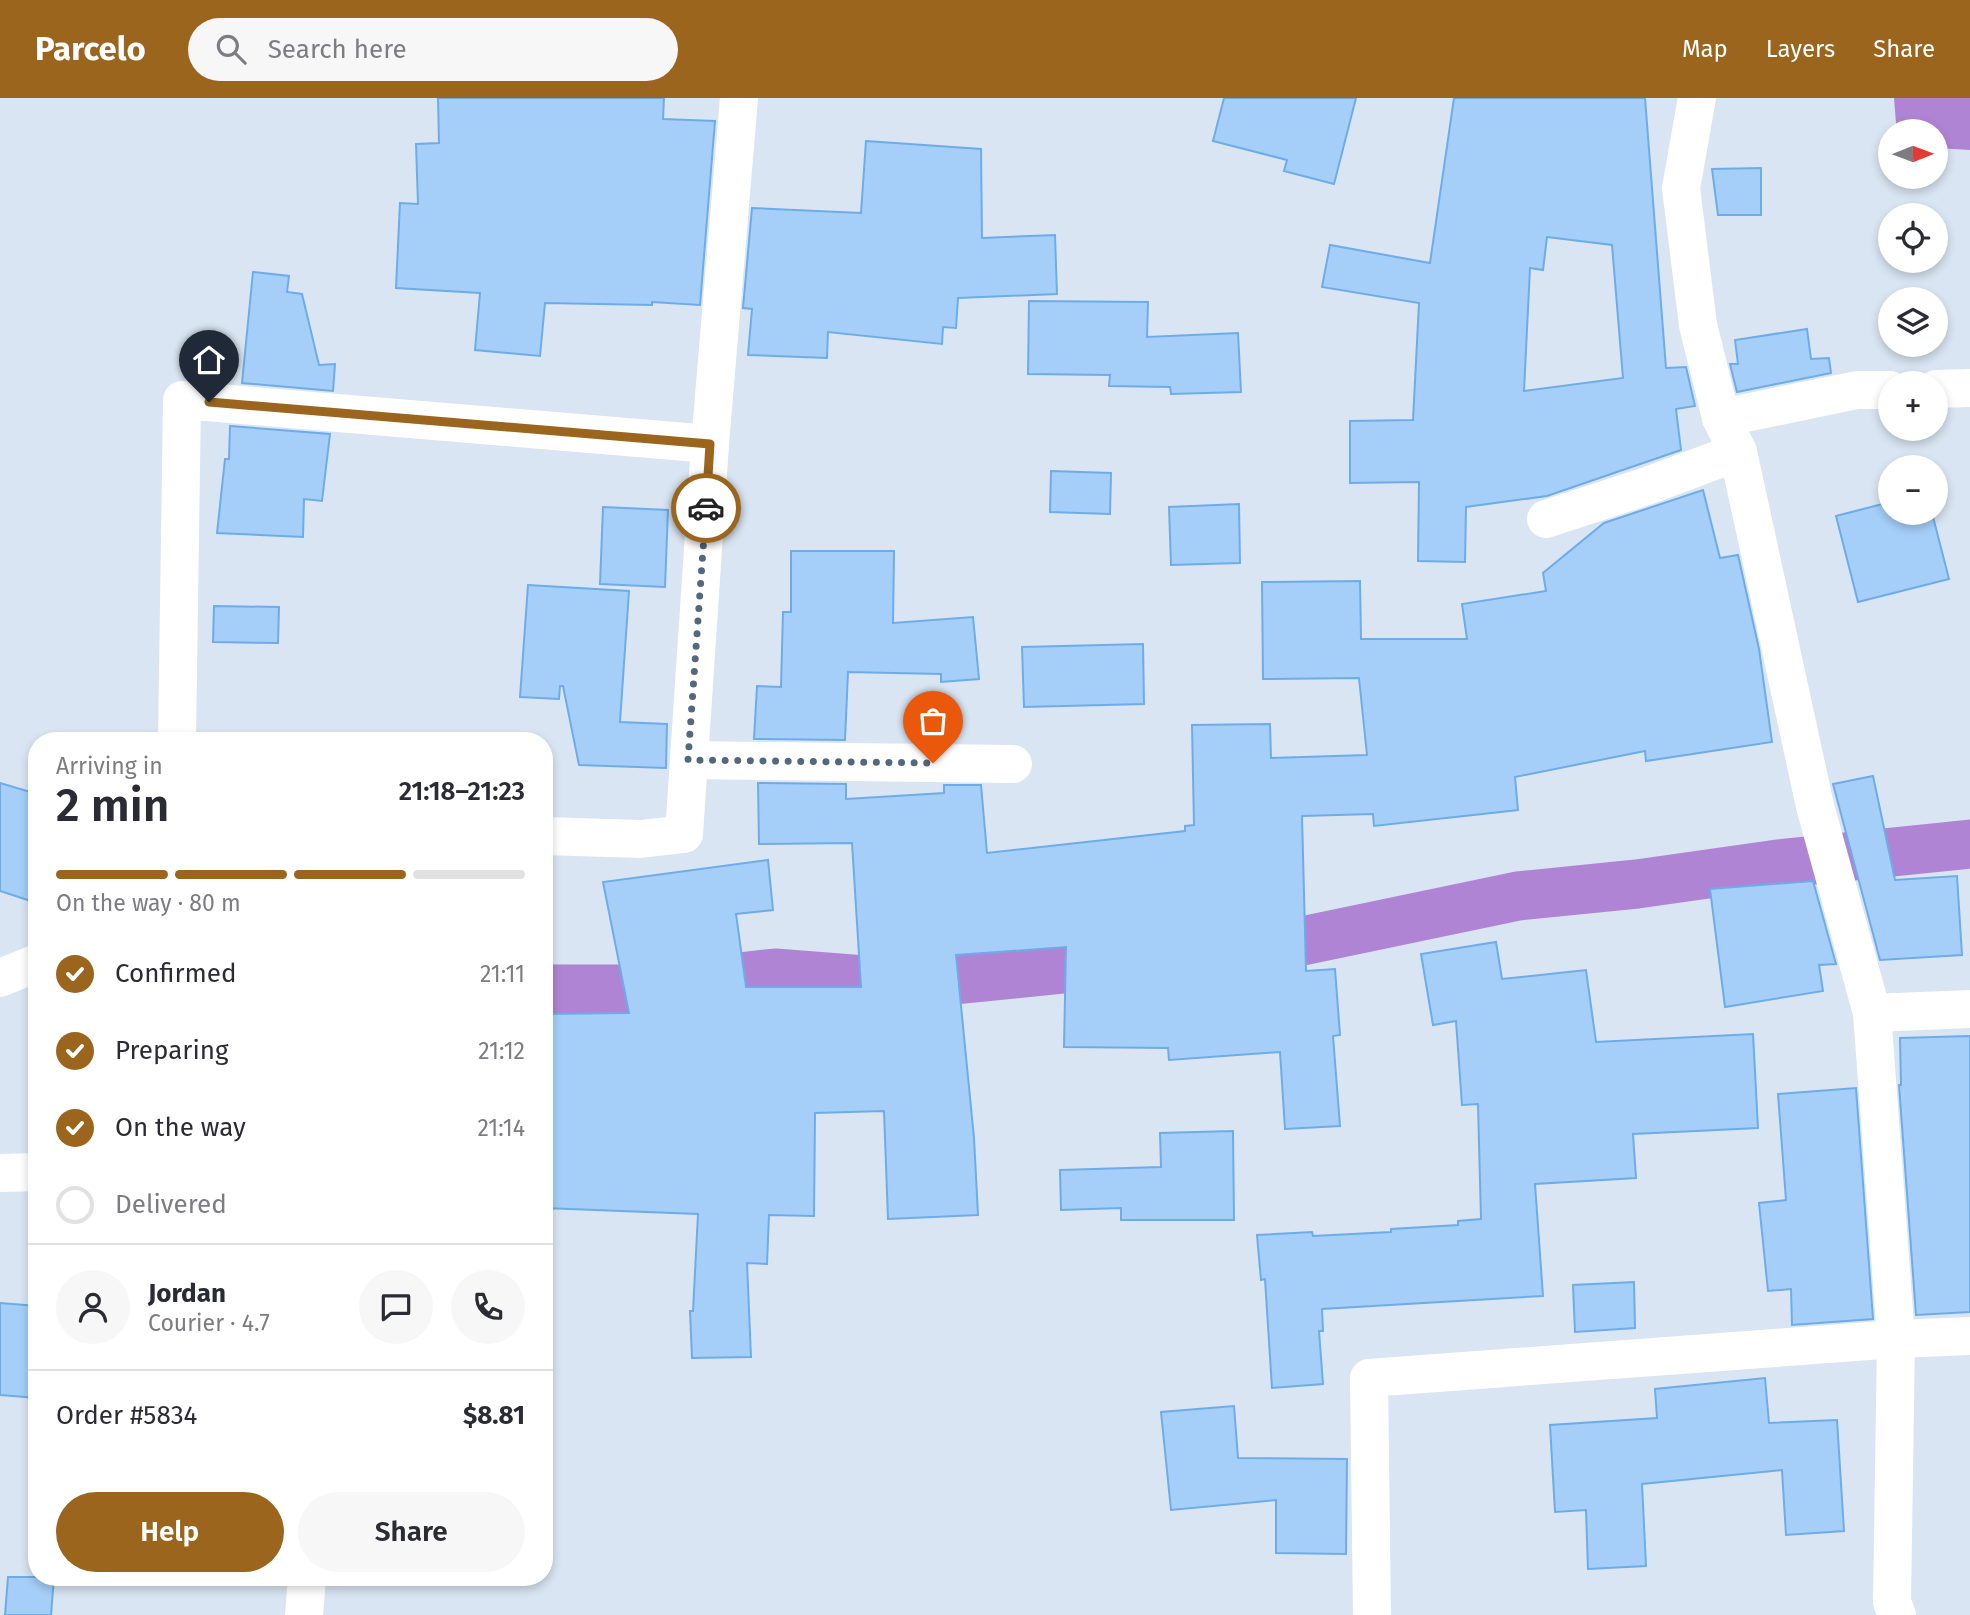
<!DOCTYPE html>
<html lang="en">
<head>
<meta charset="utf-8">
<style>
  :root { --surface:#fff; --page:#f7f7f7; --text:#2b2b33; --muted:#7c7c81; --line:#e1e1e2; --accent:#9b651e }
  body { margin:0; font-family:"Fira Sans",sans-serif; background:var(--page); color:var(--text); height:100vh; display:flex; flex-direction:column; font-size:26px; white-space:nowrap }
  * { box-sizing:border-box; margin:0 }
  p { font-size:23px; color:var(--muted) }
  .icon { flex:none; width:38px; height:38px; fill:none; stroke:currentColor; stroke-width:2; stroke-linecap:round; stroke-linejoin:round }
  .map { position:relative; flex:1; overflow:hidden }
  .sheet { position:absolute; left:28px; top:634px; width:525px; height:854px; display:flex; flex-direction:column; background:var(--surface); border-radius:28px; box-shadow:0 4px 10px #0003 }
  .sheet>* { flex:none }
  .needle { width:46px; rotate:89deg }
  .controls { position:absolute; left:1878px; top:21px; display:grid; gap:14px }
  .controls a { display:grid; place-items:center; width:70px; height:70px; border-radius:50%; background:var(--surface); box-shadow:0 4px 10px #0003; font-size:35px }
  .pin { position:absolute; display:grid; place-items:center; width:60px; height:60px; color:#fff; margin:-72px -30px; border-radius:50% 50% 50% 0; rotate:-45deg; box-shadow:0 0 7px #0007 }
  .pin .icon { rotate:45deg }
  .courier { position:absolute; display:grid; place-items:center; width:70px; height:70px; margin:-35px; border:5px solid #9b651e; border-radius:50%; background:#fff; color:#222; box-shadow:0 2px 9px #0007 }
  .headline em { font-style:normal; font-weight:600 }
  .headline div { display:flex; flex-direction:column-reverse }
  .headline { display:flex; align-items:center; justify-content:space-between; height:119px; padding:0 28px }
  h1 { font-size:46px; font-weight:600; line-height:52px }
  .bar { display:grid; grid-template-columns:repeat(4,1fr); gap:10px 7px; align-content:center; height:84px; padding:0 28px }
  .bar i { height:9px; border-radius:5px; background:var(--line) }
  .bar .selected { background:var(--accent) }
  .bar p { grid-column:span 4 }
  .line { display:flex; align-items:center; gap:18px; padding:0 28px; border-top:2px solid var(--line) }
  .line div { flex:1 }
  .round { display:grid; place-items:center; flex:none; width:74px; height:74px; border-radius:37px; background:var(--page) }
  ol { padding:0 28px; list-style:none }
  li { display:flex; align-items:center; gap:21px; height:77px }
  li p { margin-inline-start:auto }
  li .icon { padding:7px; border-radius:50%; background:var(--accent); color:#fff; stroke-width:4 }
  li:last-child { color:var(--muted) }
  li i { width:38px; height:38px; border:4px solid var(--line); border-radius:50% }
  .action { display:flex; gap:14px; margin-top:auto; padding:14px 28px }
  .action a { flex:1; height:80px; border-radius:42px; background:var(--accent); color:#fff; font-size:28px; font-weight:600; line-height:80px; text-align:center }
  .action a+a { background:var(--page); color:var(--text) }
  header { display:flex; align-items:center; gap:42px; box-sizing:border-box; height:98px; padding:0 35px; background:var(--accent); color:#fff }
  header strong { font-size:33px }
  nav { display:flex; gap:38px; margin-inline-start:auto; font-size:24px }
  .search { width:490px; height:63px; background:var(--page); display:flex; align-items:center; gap:18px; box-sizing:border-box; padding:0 24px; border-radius:38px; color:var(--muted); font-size:26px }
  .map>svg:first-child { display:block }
  .water { fill:#b084d4 }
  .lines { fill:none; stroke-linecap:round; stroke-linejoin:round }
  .canal { stroke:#b084d4; stroke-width:49 }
  .building { fill:#a5cff9; stroke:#6eace9; stroke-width:2; fill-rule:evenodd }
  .street { stroke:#fff; stroke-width:38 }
  .done { stroke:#53687c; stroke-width:7; stroke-dasharray:0 12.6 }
  .route { stroke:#9b651e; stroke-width:9 }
</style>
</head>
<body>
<header>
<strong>Parcelo</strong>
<div class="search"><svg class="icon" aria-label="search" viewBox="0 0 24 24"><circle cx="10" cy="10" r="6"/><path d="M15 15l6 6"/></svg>Search here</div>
<nav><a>Map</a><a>Layers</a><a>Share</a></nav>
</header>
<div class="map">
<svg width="1970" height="1517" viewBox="0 0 1970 1517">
  <rect width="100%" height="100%" fill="#d9e5f2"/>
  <!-- water -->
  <polygon class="water" points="1894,0 1970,0 1970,52 1936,50 1936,33 1902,33 1896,25"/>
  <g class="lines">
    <!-- canal -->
    <g class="canal">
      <polyline points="1239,852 1283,847 1518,798 1637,786 1786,765 1970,746"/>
      <polyline points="544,891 637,891 775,875 916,886 1132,864"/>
    </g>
  </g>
  <!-- building -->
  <g class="building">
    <polygon points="438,0 664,0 663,21 715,23 700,207 652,204 652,207 545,205 540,258 475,252 480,195 396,190 400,105 418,106 416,46 439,45"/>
    <polygon points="1224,0 1356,0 1334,86 1284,73 1287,62 1213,43"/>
    <path d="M1454,0H1645L1666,270L1686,269L1695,308L1676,311L1681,352L1547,398L1466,409L1465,464L1418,463L1419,384L1350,385V323L1413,322L1419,205L1322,189L1330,147L1430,165ZM1547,139L1612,147L1623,280L1524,293L1530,170L1543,172Z"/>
    <polygon points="866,43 981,51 982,140 1055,137 1057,196 958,200 956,230 943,229 942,246 828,234 827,260 748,257 752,211 743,210 752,110 861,115"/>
    <polygon points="1761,70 1761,117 1718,117 1712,71"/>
    <polygon points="253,174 289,178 287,194 302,196 319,267 335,266 333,293 242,285"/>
    <polygon points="1029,203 1148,204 1147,239 1238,235 1241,294 1171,296 1170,289 1109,288 1110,277 1028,276"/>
    <polygon points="1807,231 1811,261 1829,260 1831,275 1737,294 1730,266 1738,266 1735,242"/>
    <polygon points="230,328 330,336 322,403 304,401 303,439 217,435 225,361 229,361"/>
    <polygon points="1051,373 1111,375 1110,416 1050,414"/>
    <polygon points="1703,392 1720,460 1738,457 1759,551 1772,644 1646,663 1645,653 1515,679 1518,712 1374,728 1373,716 1302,718 1306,873 1335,871 1340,937 1333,938 1340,1028 1285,1031 1280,954 1169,962 1168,950 1064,949 1066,849 956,857 974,1040 978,1117 888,1121 884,1013 815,1015 814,1118 769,1117 767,1166 747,1165 751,1259 692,1260 690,1213 693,1213 698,1116 544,1110 544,916 629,915 603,784 768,762 773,812 736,816 746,889 861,889 852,745 759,746 758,685 846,686 846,701 944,695 944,687 981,687 987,755 1185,733 1185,728 1194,727 1192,627 1270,626 1271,660 1367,657 1359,580 1263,581 1262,484 1360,483 1361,541 1467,541 1462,506 1546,493 1543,475 1604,425"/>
    <polygon points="1890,404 1890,415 1932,415 1949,481 1858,504 1836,418"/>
    <polygon points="1239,406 1240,465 1171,467 1169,409"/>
    <polygon points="603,409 668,412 665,489 600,486"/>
    <polygon points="791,453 894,453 893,525 973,519 979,581 941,584 941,576 848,574 845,642 754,641 757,588 781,589 783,514 791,514"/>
    <polygon points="528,487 629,493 620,624 667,626 666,670 579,667 563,588 560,588 559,601 520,599"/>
    <polygon points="214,508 279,509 278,545 213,544"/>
    <polygon points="1143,546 1144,606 1024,609 1022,549"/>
    <polygon points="1873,678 1895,782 1957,778 1962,857 1880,862 1833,686"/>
    <polygon points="0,685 37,696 37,805 0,793"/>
    <polygon points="1813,783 1836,866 1819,867 1823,893 1725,909 1710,791"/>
    <polygon points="1496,844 1502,881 1586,872 1596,944 1753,936 1758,1030 1633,1036 1636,1080 1535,1086 1543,1198 1322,1211 1323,1233 1319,1233 1323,1286 1272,1290 1265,1181 1261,1182 1257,1137 1312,1134 1313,1138 1391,1134 1391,1131 1458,1127 1458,1123 1481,1121 1478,1006 1462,1007 1456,923 1433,927 1421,856"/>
    <polygon points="1970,938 1970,1214 1916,1217 1899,987 1901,987 1900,940"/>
    <polygon points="1856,990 1873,1221 1792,1227 1791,1191 1768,1193 1759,1105 1786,1102 1778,996"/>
    <polygon points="1233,1033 1234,1122 1121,1122 1121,1110 1061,1112 1060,1072 1161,1069 1160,1035"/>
    <polygon points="1634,1184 1635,1230 1575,1234 1573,1187"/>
    <polygon points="0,1205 37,1208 37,1300 0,1297"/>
    <polygon points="1765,1280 1769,1325 1837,1322 1844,1433 1786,1437 1782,1372 1642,1386 1646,1468 1588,1471 1586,1412 1555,1414 1550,1327 1657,1320 1655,1291"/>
    <polygon points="1234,1308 1238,1360 1347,1361 1346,1456 1276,1455 1276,1402 1171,1412 1161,1314"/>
    <polygon points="8,1479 54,1479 51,1517 5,1517"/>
  </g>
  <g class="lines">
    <!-- street -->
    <g class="street">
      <polyline points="1697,0 1681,90 1698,227 1721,320 1738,354 1815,708 1872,915 1896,1241 1892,1504 1897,1517"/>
      <polyline points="1936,291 1970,290"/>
      <polyline points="1721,320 1857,292 1890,292"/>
      <polyline points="1546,421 1647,388 1738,354"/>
      <polyline points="177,642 182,302 710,346"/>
      <polyline points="689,662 1013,666"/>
      <polyline points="544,738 641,741 684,736 710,346 739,0"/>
      <polyline points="0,880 37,865"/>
      <polyline points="1872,915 1970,911"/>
      <polyline points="0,1075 37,1074"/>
      <polyline points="304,1517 307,1479"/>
      <polyline points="1372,1517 1369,1280 1896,1241 1970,1238"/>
    </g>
  </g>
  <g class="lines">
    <!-- done -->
    <polyline class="done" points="706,410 688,662 933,665"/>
    <!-- route -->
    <polyline class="route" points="209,304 710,346 706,410"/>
  </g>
</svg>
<div class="controls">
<a><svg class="needle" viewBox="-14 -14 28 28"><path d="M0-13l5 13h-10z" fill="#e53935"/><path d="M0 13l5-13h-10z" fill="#7c7c81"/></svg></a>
<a><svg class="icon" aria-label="locate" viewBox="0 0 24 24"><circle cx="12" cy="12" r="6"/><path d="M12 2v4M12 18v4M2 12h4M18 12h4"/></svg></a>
<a><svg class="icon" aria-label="layers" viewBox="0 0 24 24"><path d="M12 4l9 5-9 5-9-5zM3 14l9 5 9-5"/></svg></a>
<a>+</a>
<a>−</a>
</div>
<div class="pin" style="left:933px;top:665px;background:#ea580c"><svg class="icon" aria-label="bag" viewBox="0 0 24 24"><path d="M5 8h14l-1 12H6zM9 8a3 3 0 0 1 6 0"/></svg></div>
<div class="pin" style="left:209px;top:304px;background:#1f2937"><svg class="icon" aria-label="home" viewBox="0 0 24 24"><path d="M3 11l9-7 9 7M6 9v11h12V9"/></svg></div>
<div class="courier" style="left:706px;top:410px"><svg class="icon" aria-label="car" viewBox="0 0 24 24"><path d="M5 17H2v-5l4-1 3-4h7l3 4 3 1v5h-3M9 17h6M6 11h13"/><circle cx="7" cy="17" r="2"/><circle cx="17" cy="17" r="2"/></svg></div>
<section class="sheet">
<div class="headline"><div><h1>2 min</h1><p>Arriving in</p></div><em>21:18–21:23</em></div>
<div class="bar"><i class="selected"></i><i class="selected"></i><i class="selected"></i><i></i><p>On the way · 80 m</p></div>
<ol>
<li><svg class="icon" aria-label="check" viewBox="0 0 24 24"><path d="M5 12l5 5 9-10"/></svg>Confirmed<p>21:11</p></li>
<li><svg class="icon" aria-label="check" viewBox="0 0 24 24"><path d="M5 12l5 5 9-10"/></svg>Preparing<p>21:12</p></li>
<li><svg class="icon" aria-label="check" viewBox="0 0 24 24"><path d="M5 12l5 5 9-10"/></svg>On the way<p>21:14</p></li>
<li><i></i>Delivered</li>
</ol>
<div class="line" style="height:126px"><a class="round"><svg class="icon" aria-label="person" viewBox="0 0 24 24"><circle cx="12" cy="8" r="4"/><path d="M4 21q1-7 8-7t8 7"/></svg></a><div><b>Jordan</b><p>Courier · 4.7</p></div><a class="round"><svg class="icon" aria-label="chat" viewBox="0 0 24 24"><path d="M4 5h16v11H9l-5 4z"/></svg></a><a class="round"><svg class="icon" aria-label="phone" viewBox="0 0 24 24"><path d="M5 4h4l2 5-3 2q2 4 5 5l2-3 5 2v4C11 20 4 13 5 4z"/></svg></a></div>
<div class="line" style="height:91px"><div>Order #5834</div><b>$8.81</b></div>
<div class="action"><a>Help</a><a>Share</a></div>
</section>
</div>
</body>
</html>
